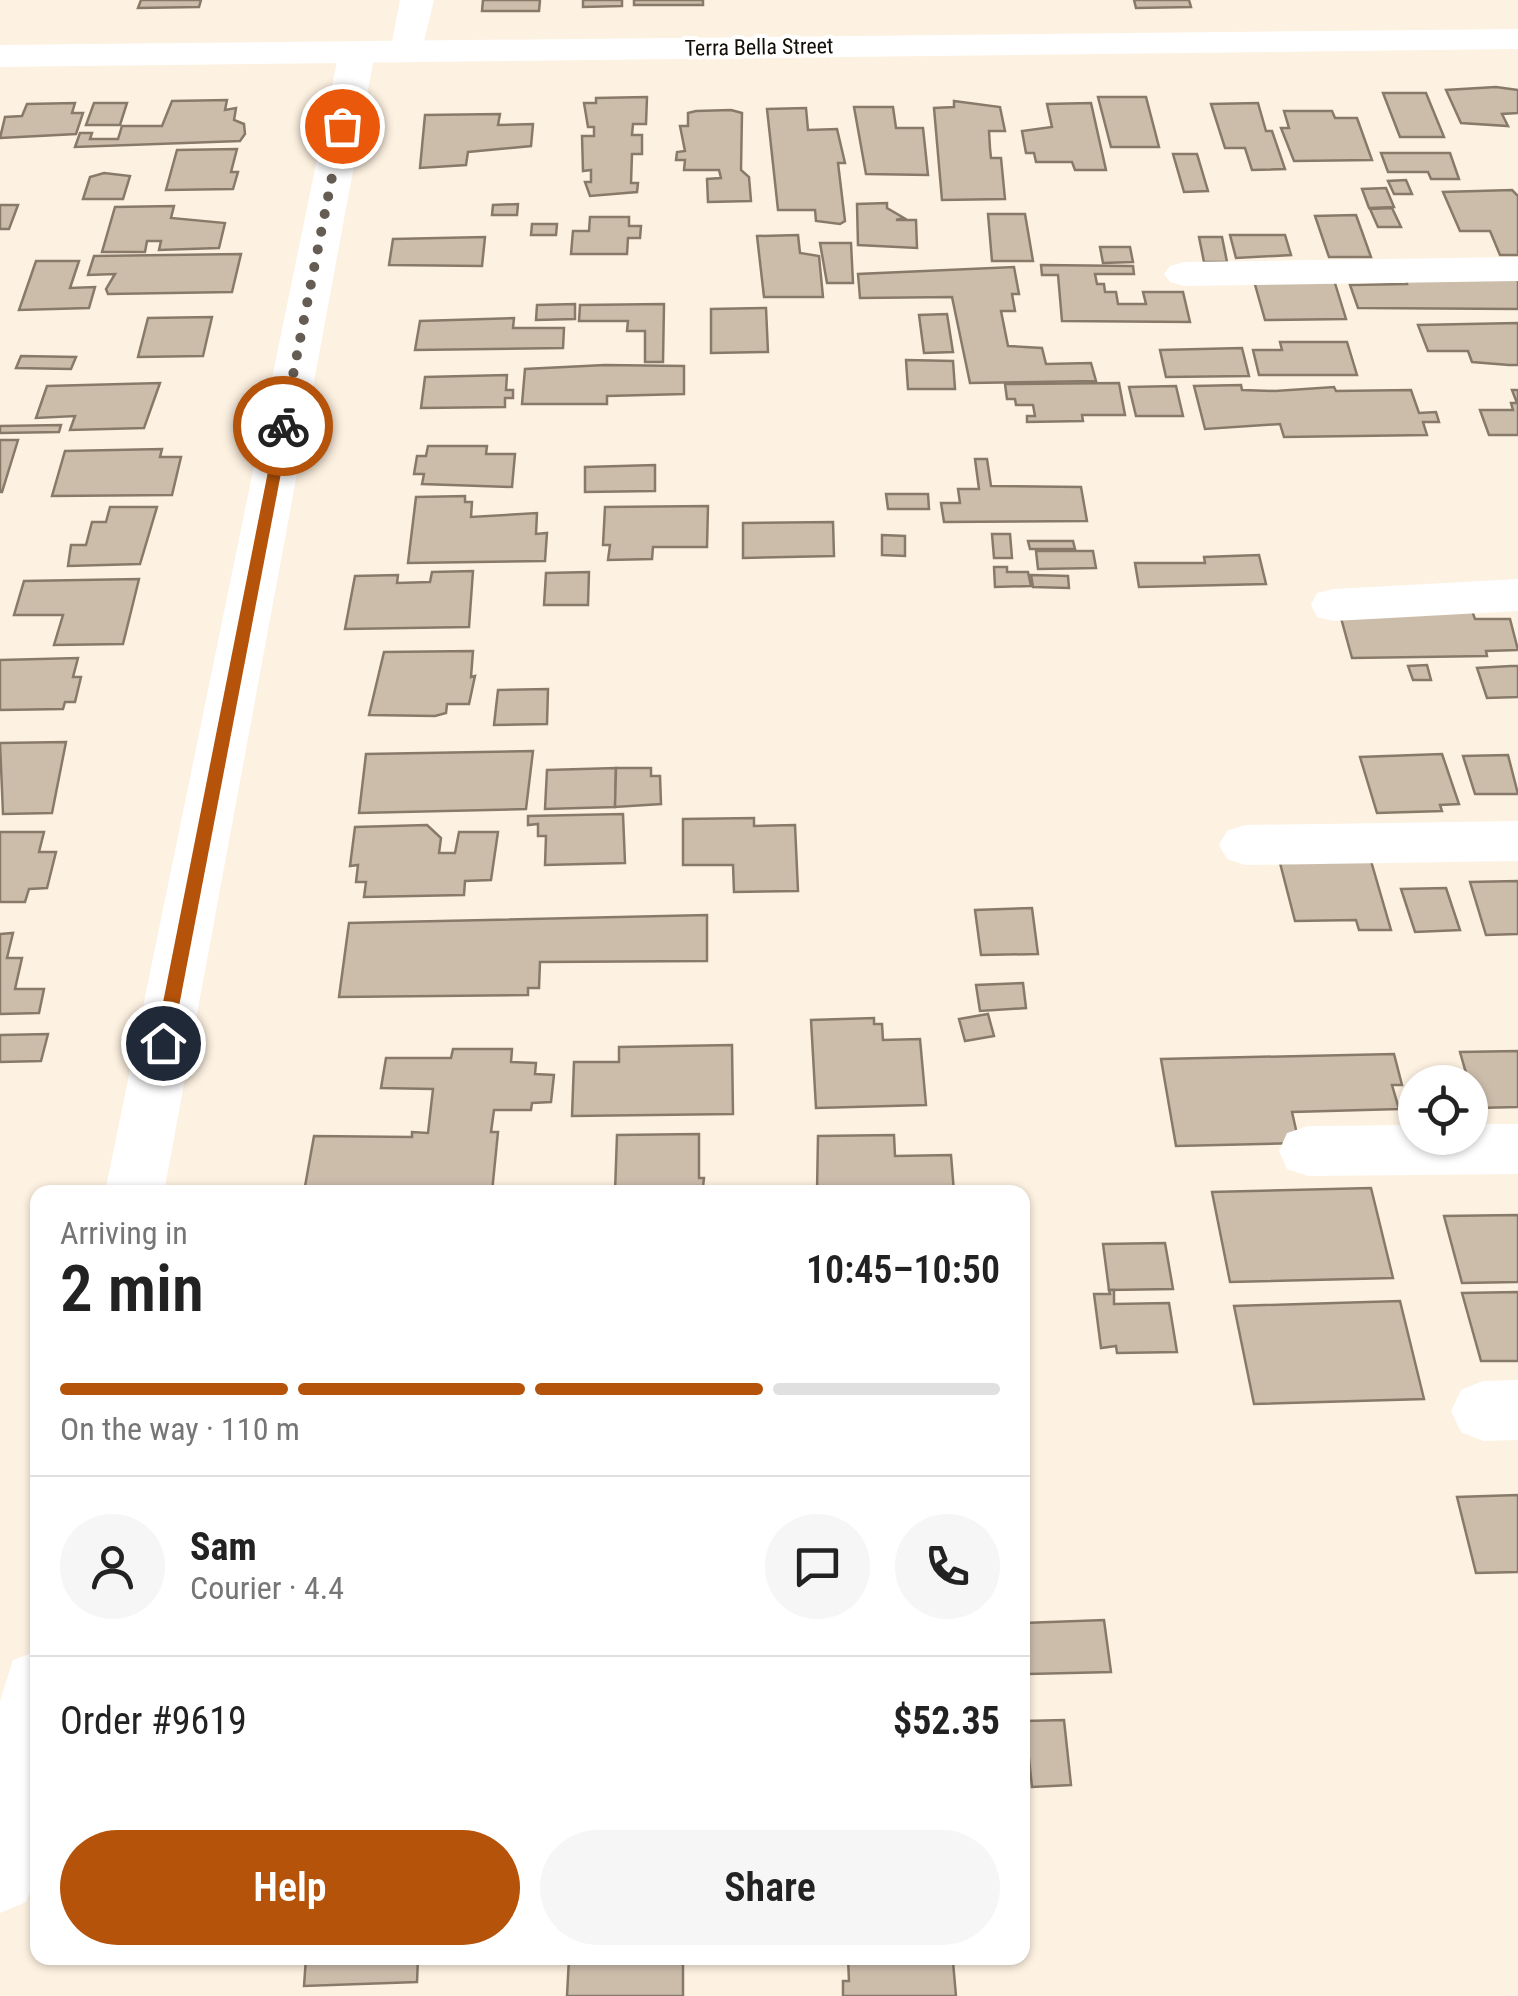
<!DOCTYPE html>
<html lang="en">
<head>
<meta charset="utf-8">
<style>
  :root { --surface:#fff; --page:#f6f6f6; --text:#222; --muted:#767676; --line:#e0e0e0; --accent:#b45309 }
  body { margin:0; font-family:"Roboto Condensed",sans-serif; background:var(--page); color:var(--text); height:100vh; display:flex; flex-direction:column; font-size:38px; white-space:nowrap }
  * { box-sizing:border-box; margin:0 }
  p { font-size:32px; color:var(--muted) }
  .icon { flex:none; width:55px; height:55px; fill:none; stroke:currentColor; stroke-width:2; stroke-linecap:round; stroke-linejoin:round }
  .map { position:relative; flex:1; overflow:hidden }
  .details { position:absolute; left:30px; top:1185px; width:1000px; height:780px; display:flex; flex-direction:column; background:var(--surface); border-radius:20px; box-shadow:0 2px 8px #0004 }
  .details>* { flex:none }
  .buttons { position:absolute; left:1398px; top:1065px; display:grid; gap:20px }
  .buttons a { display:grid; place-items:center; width:90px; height:90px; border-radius:50%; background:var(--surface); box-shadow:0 2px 8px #0004; font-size:50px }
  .pin { position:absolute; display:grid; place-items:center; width:85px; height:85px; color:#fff; margin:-42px; border:5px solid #fff; border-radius:50%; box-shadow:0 2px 10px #0007 }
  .courier { position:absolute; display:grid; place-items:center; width:100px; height:100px; margin:-50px; border:8px solid #b45309; border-radius:50%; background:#fff; color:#222; box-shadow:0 2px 12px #0007 }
  .overview em { font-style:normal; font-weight:600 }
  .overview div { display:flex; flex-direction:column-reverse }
  .overview { display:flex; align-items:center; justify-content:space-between; height:170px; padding:0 30px }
  h1 { font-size:65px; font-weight:600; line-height:75px }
  .bar { display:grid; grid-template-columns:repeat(4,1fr); gap:15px 10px; align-content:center; height:120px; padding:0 30px }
  .bar i { height:12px; border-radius:8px; background:var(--line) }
  .bar .current { background:var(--accent) }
  .bar p { grid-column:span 4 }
  .line { display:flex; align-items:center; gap:25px; padding:0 30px; border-top:2px solid var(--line) }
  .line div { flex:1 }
  .round { display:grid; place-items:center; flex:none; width:105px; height:105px; border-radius:52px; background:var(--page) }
  .primary-button { display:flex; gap:20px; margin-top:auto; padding:20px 30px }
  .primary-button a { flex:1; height:115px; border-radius:60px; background:var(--accent); color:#fff; font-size:40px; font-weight:600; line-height:115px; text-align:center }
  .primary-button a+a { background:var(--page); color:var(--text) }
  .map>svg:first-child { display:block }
  .building { fill:#ccbdab; stroke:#887a69; stroke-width:2.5 }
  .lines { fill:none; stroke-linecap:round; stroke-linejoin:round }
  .minor { fill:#fff; fill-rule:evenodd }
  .major { fill:#fff; fill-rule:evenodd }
  .route { fill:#b45309 }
  .done { stroke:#655d53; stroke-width:10; stroke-dasharray:0 18 }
  .labels { text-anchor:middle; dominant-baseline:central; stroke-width:8; stroke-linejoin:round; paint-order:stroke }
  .far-street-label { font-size:22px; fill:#130e07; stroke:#fff }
</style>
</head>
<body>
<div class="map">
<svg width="1518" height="1996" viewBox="0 0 1518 1996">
  <rect width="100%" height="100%" fill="#fdf1e1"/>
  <!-- building -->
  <g class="building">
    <polygon points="141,0 201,0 199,7 138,8"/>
    <polygon points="483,0 540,0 539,11 482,11"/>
    <polygon points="583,0 622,0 622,6 583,7"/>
    <rect x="634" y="0" width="69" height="5"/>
    <polygon points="1134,0 1189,0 1191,7 1136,8"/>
    <polygon points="1496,87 1518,90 1518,113 1502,114 1508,126 1461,123 1446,90"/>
    <polygon points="1383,93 1426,93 1444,137 1400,137"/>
    <polygon points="647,97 646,124 633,124 632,135 642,135 642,154 632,154 631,183 638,183 637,192 590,196 585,182 591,182 591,170 583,171 582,136 594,136 594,127 588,127 584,103 596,103 596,98"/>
    <polygon points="1098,97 1146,97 1159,147 1111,147"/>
    <polygon points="227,100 225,110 236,108 234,120 244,124 245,134 240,141 75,147 80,133 92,133 90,139 118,139 122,126 162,126 172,101"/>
    <polygon points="954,101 1000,107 1005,131 989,131 990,148 991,158 1001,158 1005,199 942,200 934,108 954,107"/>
    <polygon points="75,103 72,113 83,113 76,134 0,138 5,117 22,116 27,104"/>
    <polygon points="94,103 127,103 120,125 86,125"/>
    <polygon points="1091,103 1106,170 1075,170 1072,162 1036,162 1034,153 1026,153 1022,131 1052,127 1047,104"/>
    <polygon points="1258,103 1266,131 1272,131 1285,169 1252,170 1245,148 1225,148 1211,104"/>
    <polygon points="854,107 893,107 896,128 923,128 928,175 866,174"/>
    <polygon points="806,108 808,130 837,129 845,163 838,163 845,221 840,224 816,221 815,210 778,210 767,109"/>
    <polygon points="731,110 742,113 741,170 749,177 751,201 708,202 707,179 721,178 719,170 684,170 685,160 676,160 677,152 685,151 680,126 688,126 688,113 696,111"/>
    <polygon points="1284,111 1332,111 1335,118 1357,118 1372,160 1294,161 1281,128 1289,128"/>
    <polygon points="500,114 498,125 533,124 531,146 468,152 466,165 420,168 425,115"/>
    <polygon points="237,149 231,172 238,172 233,189 166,190 177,150"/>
    <polygon points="1381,153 1450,153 1459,179 1431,179 1428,172 1388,172"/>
    <polygon points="1173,154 1197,154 1208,191 1184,192"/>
    <polygon points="104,173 130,176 123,199 83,199 90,177"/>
    <polygon points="1406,180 1412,194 1394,194 1388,181"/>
    <polygon points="1386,188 1394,207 1369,208 1362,189"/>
    <polygon points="1512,190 1518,196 1518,255 1500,255 1490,231 1460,231 1443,192"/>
    <polygon points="887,203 887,208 904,218 896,220 916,220 917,248 858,245 857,204"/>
    <polygon points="518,204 517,215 492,215 493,205"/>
    <polygon points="0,205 18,205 9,229 0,229"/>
    <polygon points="174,206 171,218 225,223 219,248 159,250 161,241 147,241 145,252 102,252 115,207"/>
    <polygon points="1392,208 1401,227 1378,227 1370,209"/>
    <polygon points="988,214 1025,214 1033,261 992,261"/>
    <polygon points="1356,215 1371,257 1329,257 1315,216"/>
    <polygon points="590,217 629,217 629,226 641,226 640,238 628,238 627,254 571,254 573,231 589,231"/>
    <polygon points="532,224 557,224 556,235 531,235"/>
    <polygon points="798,235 800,253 819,256 823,297 764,297 757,236"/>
    <polygon points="1230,235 1285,235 1291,255 1236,258"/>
    <polygon points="485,237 482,266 389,265 393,239"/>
    <polygon points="1199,237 1222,237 1227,262 1204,262"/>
    <polygon points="820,243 851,243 853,283 827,283"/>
    <polygon points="1100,247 1130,247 1133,262 1103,263"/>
    <polygon points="241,254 232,292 108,294 106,289 115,274 88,275 94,256"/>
    <polygon points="36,261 79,261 70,288 95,287 89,308 19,310"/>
    <polygon points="1041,265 1133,266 1134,274 1095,274 1097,284 1104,284 1105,292 1116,292 1118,304 1146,304 1143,292 1183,292 1190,322 1062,321 1058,275 1042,275"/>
    <polygon points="1014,267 1019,294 1012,294 1015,311 1001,311 1008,346 1042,348 1046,364 1091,363 1096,381 970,383 952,297 860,298 858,274"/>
    <polygon points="1518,273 1518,309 1358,308 1350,285 1407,284 1404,275"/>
    <polygon points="1334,280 1346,319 1265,320 1254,281"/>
    <polygon points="575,304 575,319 536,320 537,305"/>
    <polygon points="664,304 663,362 645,362 645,331 627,331 628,321 579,321 580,305"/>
    <polygon points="766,308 768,352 711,353 711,309"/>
    <polygon points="947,314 953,352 924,353 919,315"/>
    <polygon points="212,317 203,356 138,357 148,318"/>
    <polygon points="514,318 513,328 564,328 563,348 415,350 420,321"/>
    <polygon points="1518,323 1518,365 1509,365 1472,362 1468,351 1428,351 1418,325"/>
    <polygon points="1280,342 1347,342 1357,375 1259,375 1253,350 1282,350"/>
    <polygon points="1242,348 1249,376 1166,377 1160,350"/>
    <polygon points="21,356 76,357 71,369 16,368"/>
    <polygon points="906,360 953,361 955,389 908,389"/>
    <polygon points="605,365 684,366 684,394 607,396 607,404 522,404 525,369"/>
    <polygon points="507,375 506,390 513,390 513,398 505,398 505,407 421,408 425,377"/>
    <polygon points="160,383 144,428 70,430 75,416 36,418 47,386"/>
    <polygon points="1119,383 1125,415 1082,415 1083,421 1027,422 1027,416 1035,416 1033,405 1016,405 1015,399 1007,399 1005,384"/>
    <polygon points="1241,385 1242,390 1275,391 1334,387 1336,391 1411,390 1419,413 1436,412 1439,422 1423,422 1427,435 1284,437 1280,424 1205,429 1194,386"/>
    <polygon points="1176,386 1183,416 1136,416 1129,387"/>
    <polygon points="1512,390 1518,390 1518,435 1489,435 1480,410 1513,410 1511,403 1517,403"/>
    <polygon points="61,425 59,432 0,433 0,426"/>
    <polygon points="0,440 18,440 2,492 0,492"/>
    <polygon points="428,446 487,446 486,454 515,454 512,487 422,484 424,474 414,474 417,456 426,456"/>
    <polygon points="162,449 160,457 181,457 172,495 52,496 65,451"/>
    <polygon points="975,459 987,459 991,486 1081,487 1087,521 944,522 941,503 960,503 958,489 979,489"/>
    <polygon points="655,465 655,491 585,492 585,467"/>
    <polygon points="886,494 928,494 929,509 888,509"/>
    <polygon points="465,496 465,502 472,502 471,517 537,513 536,534 547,533 545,561 408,563 416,497"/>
    <polygon points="708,506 707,547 653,547 652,559 608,560 610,545 603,545 605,507"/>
    <polygon points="110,507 157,507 140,564 68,566 71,545 86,545 92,522 106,522"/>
    <polygon points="833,522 834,556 743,558 743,523"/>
    <polygon points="992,534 1010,534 1012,558 994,558"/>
    <polygon points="882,535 905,536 905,556 882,555"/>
    <polygon points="1028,541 1073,541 1075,549 1030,549"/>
    <polygon points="1036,551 1093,551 1096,568 1038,569"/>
    <polygon points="1259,555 1266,584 1139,587 1135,563 1205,563 1204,557"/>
    <polygon points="994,567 1007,567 1007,572 1028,572 1031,586 995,587"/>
    <polygon points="473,571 469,627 345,629 355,576 398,575 397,583 430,582 432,572"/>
    <polygon points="589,572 588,605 544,605 546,573"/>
    <polygon points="1031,575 1068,576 1069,588 1033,587"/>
    <polygon points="139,579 123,644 54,645 63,615 14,615 24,581"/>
    <polygon points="1471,608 1475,619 1510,619 1518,650 1486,651 1487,656 1352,658 1341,618"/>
    <polygon points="473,651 471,677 475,676 469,704 447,704 446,713 435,716 369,715 384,652"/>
    <polygon points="78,658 73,677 81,677 75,702 65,702 63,709 0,710 0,660"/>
    <polygon points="1427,665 1431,680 1413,680 1408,666"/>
    <polygon points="1511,666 1518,666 1518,697 1487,698 1477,668"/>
    <polygon points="548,689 547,724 494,725 498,690"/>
    <polygon points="66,742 52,813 3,814 0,743"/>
    <polygon points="533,751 526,809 359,813 366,754"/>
    <polygon points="1442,754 1459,804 1440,805 1442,811 1377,813 1360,757"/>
    <polygon points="1508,755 1518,794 1475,794 1463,756"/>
    <polygon points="616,768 615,807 545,809 547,770"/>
    <polygon points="616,768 651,768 651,776 660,776 661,804 615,807"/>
    <polygon points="623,814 625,863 545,865 546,836 538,836 538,824 528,825 528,816"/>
    <polygon points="754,818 754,826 795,825 798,891 734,892 733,865 683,865 683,819"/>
    <polygon points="427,825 441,838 439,853 455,853 459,832 498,832 491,880 465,881 464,895 364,897 366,882 356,882 358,865 350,866 355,827"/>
    <polygon points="0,832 44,832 39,852 56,852 47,888 29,889 25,902 0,902"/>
    <polygon points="1371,861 1391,930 1359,930 1356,920 1295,921 1280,863"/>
    <polygon points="1518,881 1518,934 1486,935 1470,882"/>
    <polygon points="1446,888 1460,930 1415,932 1401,889"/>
    <polygon points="1032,908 1038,954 981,955 975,910"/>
    <polygon points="707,915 707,961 540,962 539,988 528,988 528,995 339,997 349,923"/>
    <polygon points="13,933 7,958 22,958 15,989 44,989 39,1013 0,1014 0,934"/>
    <polygon points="1023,983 1026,1008 980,1011 976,985"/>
    <polygon points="988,1014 994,1036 965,1041 959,1019"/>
    <polygon points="874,1018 874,1024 882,1024 883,1040 920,1039 926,1105 816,1108 811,1020"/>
    <polygon points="48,1034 41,1061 0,1062 0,1035"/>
    <polygon points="732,1045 733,1114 572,1116 574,1062 619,1062 619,1047"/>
    <polygon points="453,1049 512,1049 511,1062 536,1063 535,1074 554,1075 551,1102 532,1103 531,1110 494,1110 491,1132 498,1132 492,1192 304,1192 314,1136 412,1137 412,1132 428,1133 433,1089 381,1088 386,1058 451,1058"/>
    <polygon points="1518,1051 1518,1107 1476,1108 1460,1052"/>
    <polygon points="1394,1054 1402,1085 1392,1085 1399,1109 1292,1112 1299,1143 1176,1146 1161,1059"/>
    <polygon points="699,1134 699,1178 704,1178 703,1187 714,1187 714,1192 615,1192 617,1135"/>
    <polygon points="894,1135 895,1156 951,1155 954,1192 817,1192 818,1136"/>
    <polygon points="1371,1188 1393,1278 1230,1282 1212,1192"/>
    <polygon points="1518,1215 1518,1282 1462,1283 1444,1216"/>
    <polygon points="1165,1243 1173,1289 1109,1290 1103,1244"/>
    <polygon points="1109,1290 1114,1290 1114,1304 1169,1303 1177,1352 1117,1353 1116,1346 1101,1348 1094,1294 1110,1294"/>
    <polygon points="1518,1292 1518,1361 1481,1361 1462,1293"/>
    <polygon points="1400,1301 1424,1399 1254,1404 1234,1306"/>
    <polygon points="1518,1495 1518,1572 1476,1573 1457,1497"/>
    <polygon points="1104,1620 1111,1672 1029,1674 1024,1623"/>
    <polygon points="1064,1720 1071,1785 1032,1787 1025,1721"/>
    <polygon points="306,1958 418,1958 417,1982 304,1986"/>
    <polygon points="569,1958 683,1958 683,1996 567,1996"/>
    <polygon points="848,1958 948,1958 953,1962 956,1996 843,1996 843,1981 849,1981"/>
  </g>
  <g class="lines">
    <!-- minor -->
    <g class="minor">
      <polygon points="400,0 434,0 420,58 396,58 390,51"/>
      <polygon points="357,41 369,45 375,52 164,1192 105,1192 339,52 345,45"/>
      <polygon points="1518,257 1518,281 1184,286 1170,282 1164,274 1170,266 1184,262"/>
      <polygon points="1518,579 1518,611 1334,621 1317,617 1311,605 1317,593 1334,589"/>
      <polygon points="1518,821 1518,861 1245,865 1227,859 1219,845 1227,831 1245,825"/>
      <polygon points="1470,1124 1518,1124 1518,1174 1308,1176 1287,1169 1279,1151 1287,1133 1308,1126 1415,1125 1415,1138 1470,1138"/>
      <polygon points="1518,1380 1518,1440 1483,1441 1461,1432 1451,1411 1461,1390 1483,1381"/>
      <polygon points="38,1651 38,1872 26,1902 0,1913 0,1701 13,1660"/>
    </g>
    <!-- major -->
    <polygon class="major" points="1518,29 1518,49 0,67 0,45"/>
  </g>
  <!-- route -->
  <polygon class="route" points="283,422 290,426 172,1043 163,1050 155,1043 277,426"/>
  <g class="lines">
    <!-- done -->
    <polyline class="done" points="283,426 342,126"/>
  </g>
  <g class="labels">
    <!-- far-street labels -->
    <g class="far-street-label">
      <text transform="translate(759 47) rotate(-1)">Terra Bella Street</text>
    </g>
  </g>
</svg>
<div class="buttons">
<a><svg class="icon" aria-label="locate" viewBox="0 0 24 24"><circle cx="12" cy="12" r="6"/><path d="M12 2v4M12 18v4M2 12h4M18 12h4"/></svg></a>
</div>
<div class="pin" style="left:342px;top:126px;background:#ea580c"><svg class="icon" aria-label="bag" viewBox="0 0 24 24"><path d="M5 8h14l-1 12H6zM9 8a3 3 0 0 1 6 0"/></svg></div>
<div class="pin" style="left:163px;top:1043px;background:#1f2937"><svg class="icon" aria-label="home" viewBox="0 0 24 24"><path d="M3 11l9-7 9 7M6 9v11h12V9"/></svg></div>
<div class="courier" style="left:283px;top:426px"><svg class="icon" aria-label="bike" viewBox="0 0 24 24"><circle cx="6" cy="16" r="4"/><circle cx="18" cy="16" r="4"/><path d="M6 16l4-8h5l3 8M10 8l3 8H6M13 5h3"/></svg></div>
<section class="details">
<div class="overview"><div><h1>2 min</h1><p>Arriving in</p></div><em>10:45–10:50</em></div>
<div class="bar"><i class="current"></i><i class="current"></i><i class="current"></i><i></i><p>On the way · 110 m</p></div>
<div class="line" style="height:180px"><a class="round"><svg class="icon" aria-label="person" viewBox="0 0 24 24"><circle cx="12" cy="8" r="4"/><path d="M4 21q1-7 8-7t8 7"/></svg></a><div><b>Sam</b><p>Courier · 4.4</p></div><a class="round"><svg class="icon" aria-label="chat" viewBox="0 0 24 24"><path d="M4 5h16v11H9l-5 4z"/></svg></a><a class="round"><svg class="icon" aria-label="phone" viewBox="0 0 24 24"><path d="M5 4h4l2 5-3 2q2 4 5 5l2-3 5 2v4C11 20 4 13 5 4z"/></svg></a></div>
<div class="line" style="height:130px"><div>Order #9619</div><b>$52.35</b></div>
<div class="primary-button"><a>Help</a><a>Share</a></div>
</section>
</div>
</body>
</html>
